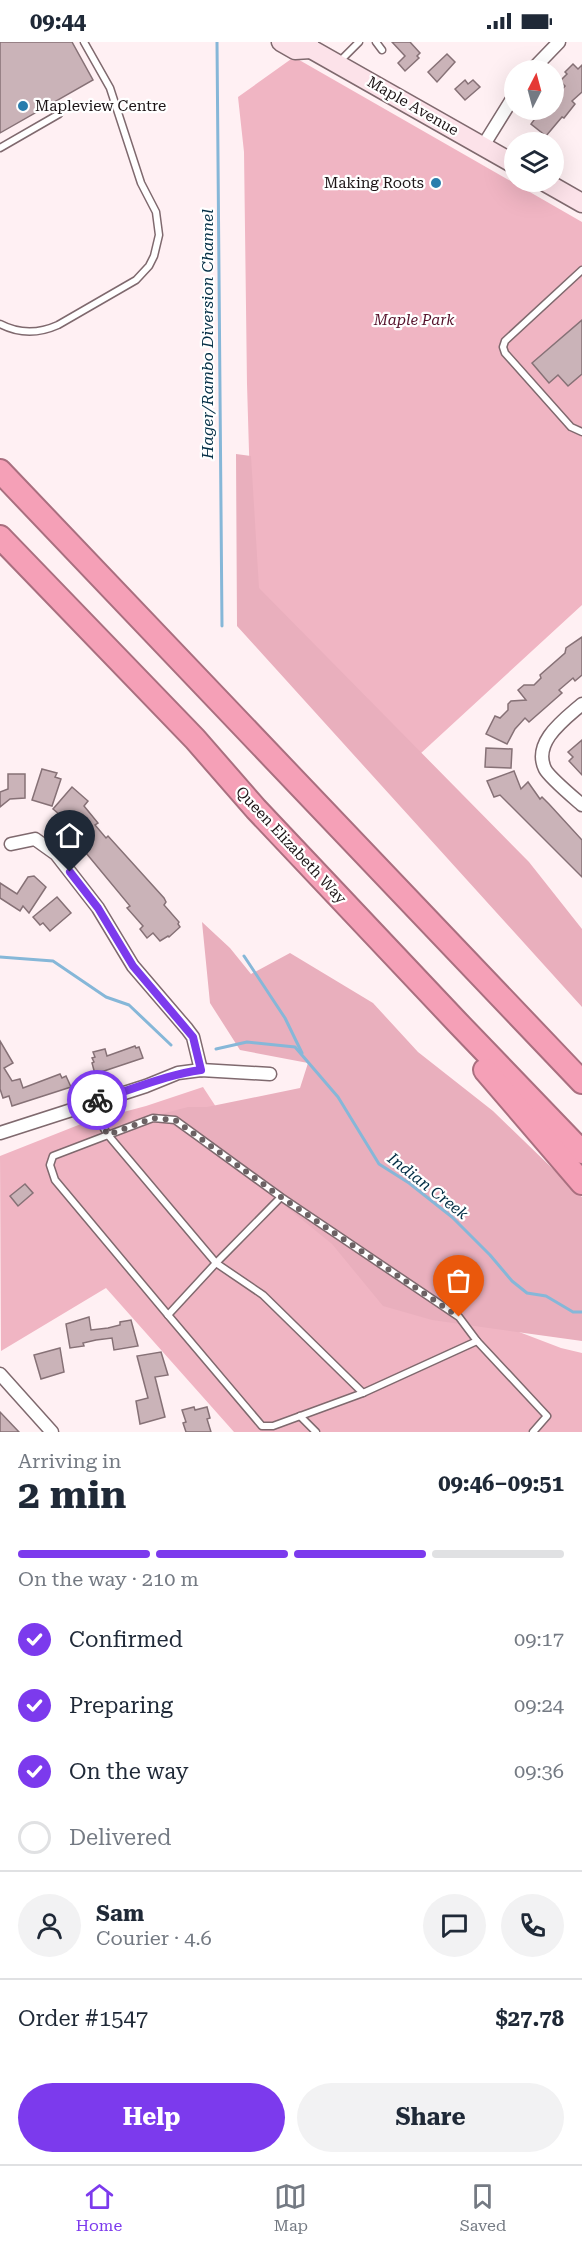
<!DOCTYPE html>
<html lang="en">
<head>
<meta charset="utf-8">
<style>
  :root { --surface:#fff; --page:#f2f2f3; --text:#1f2937; --muted:#747a83; --line:#e0e1e3; --accent:#7c3aed }
  body { margin:0; font-family:"Roboto Serif",serif; background:var(--page); color:var(--text); height:100vh; display:flex; flex-direction:column; font-size:22px; white-space:nowrap }
  * { box-sizing:border-box; margin:0 }
  p { font-size:20px; color:var(--muted) }
  .icon { flex:none; width:33px; height:33px; fill:none; stroke:currentColor; stroke-width:2; stroke-linecap:round; stroke-linejoin:round }
  .map { position:relative; height:1390px; overflow:hidden }
  .drawer { display:flex; flex-direction:column; background:var(--surface); flex:1 }
  .drawer>* { flex:none }
  .needle { width:39px; rotate:6deg }
  .controls { position:absolute; left:504px; top:18px; display:grid; gap:12px }
  .controls a { display:grid; place-items:center; width:60px; height:60px; border-radius:50%; background:var(--surface); box-shadow:0 6px 24px #0002; font-size:30px }
  .pin { position:absolute; display:grid; place-items:center; width:51px; height:51px; color:#fff; margin:-62px -26px; border-radius:50% 50% 50% 0; rotate:-45deg; box-shadow:0 0 6px #0007 }
  .pin .icon { rotate:45deg }
  .courier { position:absolute; display:grid; place-items:center; width:60px; height:60px; margin:-30px; border:4px solid #7c3aed; border-radius:50%; background:#fff; color:#222; box-shadow:0 2px 8px #0007 }
  .summary em { font-style:normal; font-weight:700 }
  .summary div { display:flex; flex-direction:column-reverse }
  .summary { display:flex; align-items:center; justify-content:space-between; height:102px; padding:0 18px }
  h1 { font-size:39px; font-weight:700; line-height:45px }
  .bar { display:grid; grid-template-columns:repeat(4,1fr); gap:9px 6px; align-content:center; height:72px; padding:0 18px }
  .bar i { height:8px; border-radius:4px; background:var(--line) }
  .bar .on { background:var(--accent) }
  .bar p { grid-column:span 4 }
  .line { display:flex; align-items:center; gap:15px; padding:0 18px; border-top:2px solid var(--line) }
  .line div { flex:1 }
  .round { display:grid; place-items:center; flex:none; width:63px; height:63px; border-radius:32px; background:var(--page) }
  ol { padding:0 18px; list-style:none }
  li { display:flex; align-items:center; gap:18px; height:66px }
  li p { margin-inline-start:auto }
  li .icon { padding:6px; border-radius:50%; background:var(--accent); color:#fff; stroke-width:4 }
  li:last-child { color:var(--muted) }
  li i { width:33px; height:33px; border:3px solid var(--line); border-radius:50% }
  .button { display:flex; gap:12px; margin-top:auto; padding:12px 18px }
  .button a { flex:1; height:69px; border-radius:36px; background:var(--accent); color:#fff; font-size:24px; font-weight:700; line-height:69px; text-align:center }
  .button a+a { background:var(--page); color:var(--text) }
  .status { display:flex; justify-content:space-between; align-items:center; height:42px; padding:0 30px; background:var(--surface); direction:ltr }
  .status svg { height:16px; fill:currentColor }
  .tabs { display:flex; justify-content:space-around; align-items:center; height:84px; border-top:2px solid var(--line); background:var(--surface); font-size:16px; color:var(--muted) }
  .tabs a { display:grid; justify-items:center; gap:3px }
  .tabs .on { color:var(--accent) }
  .map>svg:first-child { display:block }
  .green { fill:#f0b5c3 }
  .forest { fill:#e9afbd }
  .lines { fill:none; stroke-linecap:round; stroke-linejoin:round }
  .stream { stroke:#86b7d8; stroke-width:3 }
  .building { fill:#cab3b8; stroke:#867176; stroke-width:1.5 }
  .service-casing { stroke:#7f696e; stroke-width:9 }
  .minor-casing { stroke:#7f696e; stroke-width:15 }
  .secondary-casing { stroke:#7f696e; stroke-width:21 }
  .motorway-casing { stroke:#a96f7f; stroke-width:26 }
  .service { stroke:#fff; stroke-width:6 }
  .minor { stroke:#fff; stroke-width:12 }
  .secondary { stroke:#fce2e9; stroke-width:18 }
  .motorway { stroke:#f5a0b7; stroke-width:22 }
  .done { stroke:#6c6264; stroke-width:6; stroke-dasharray:0 10.8 }
  .route { stroke:#7c3aed; stroke-width:8 }
  .poi-dot { fill:#297dad; stroke:#fff; stroke-width:2 }
  .labels { text-anchor:middle; dominant-baseline:central; stroke-width:4.5; stroke-linejoin:round; paint-order:stroke }
  .poi-label { font-size:15px; fill:#1d1517; stroke:#fff; text-anchor:start }
  .street-label { font-size:15px; fill:#1d1517; stroke:#fff }
  .park-label { font-size:15px; font-style:italic; fill:#57132c; stroke:#fff }
  .water-label { font-size:16px; font-style:italic; fill:#032e45; stroke:#fff }
</style>
</head>
<body>
<div class="status"><b>09:44</b><svg viewBox="0 0 49 12"><path d="M0 12V9h3v3zM5 12V6h3v6zM10 12V3h3v9zM15 12V0h3v12zM26 1h20v11H26zM47 4h2v5h-2z"/></svg></div>
<div class="map">
<svg width="582" height="1390" viewBox="0 0 582 1390">
  <rect width="100%" height="100%" fill="#fff0f3"/>
  <!-- green -->
  <g class="green">
    <polygon points="294,15 582,180 582,563 420,712 253,544 247,342 244,110 238,55"/>
    <polygon points="203,1045 250,1117 475,1273 561,1306 582,1311 582,1390 234,1390 106,1246 1,1309 0,1114 86,1080 146,1064"/>
  </g>
  <!-- forest -->
  <g class="forest">
    <polygon points="236,412 251,414 259,546 529,820 582,887 582,965 237,584"/>
    <polygon points="202,880 230,906 251,932 290,911 373,961 418,1010 493,1069 582,1155 582,1299 432,1278 383,1264 332,1202 210,1103 154,1074 188,1065 207,1065 300,1046 308,1021 240,1008 210,961"/>
  </g>
  <g class="lines">
    <!-- stream -->
    <g class="stream">
      <polyline points="217,0 222,584"/>
      <polyline points="244,914 285,976 302,1011"/>
      <polyline points="0,915 53,919 106,955 129,963 171,1003"/>
      <polyline points="216,1007 247,1000 295,1005 338,1055 379,1122 409,1141 452,1175 490,1213 512,1239 527,1251 546,1254 573,1270 582,1270"/>
    </g>
  </g>
  <!-- building -->
  <g class="building">
    <polygon points="0,0 72,0 93,38 0,91"/>
    <polygon points="392,0 410,0 420,11 417,14 419,16 405,29 398,21 405,14"/>
    <polygon points="447,12 455,20 437,40 428,30"/>
    <polygon points="573,22 578,27 582,23 582,50 572,59 575,62 564,76 562,75 546,94 531,82 537,74 529,68 554,68 554,57 565,44 560,39 567,32 565,30"/>
    <polygon points="465,38 468,42 473,38 480,45 465,58 455,47"/>
    <polygon points="582,278 582,332 568,344 558,333 549,341 532,321"/>
    <polygon points="582,595 582,633 575,639 573,636 559,648 562,651 529,680 525,676 515,687 507,702 486,692 495,674 500,676 508,668 508,662 511,659 526,658 518,648 524,643 534,643 541,636 540,633 565,611 566,606"/>
    <polygon points="582,698 582,733 569,719 573,715 568,710"/>
    <polygon points="486,706 512,707 511,726 485,725"/>
    <polygon points="42,727 57,731 55,735 61,737 52,764 32,758"/>
    <polygon points="514,729 521,747 528,740 540,757 542,755 549,762 582,798 582,835 500,753 494,755 487,739"/>
    <polygon points="8,732 25,732 25,756 10,757 0,765 0,750 8,747"/>
    <polygon points="72,745 88,759 84,764 98,781 95,783 106,796 108,794 164,856 166,860 164,863 179,880 178,882 180,885 169,895 168,894 160,899 153,891 147,896 140,887 143,884 127,866 130,864 67,788 72,783 53,767"/>
    <polygon points="34,834 46,845 29,871 23,864 20,869 0,856 0,841 17,852 28,835"/>
    <polygon points="57,855 71,871 50,889 43,881 40,883 33,875"/>
    <polygon points="0,999 13,1021 4,1026 12,1039 20,1037 23,1046 60,1032 62,1036 66,1034 71,1045 12,1064 9,1054 3,1056 0,1047"/>
    <polygon points="135,1004 136,1006 139,1005 143,1016 95,1032 92,1021 94,1020 92,1016 95,1015 93,1010 105,1007 107,1014"/>
    <polygon points="25,1142 33,1151 18,1164 10,1154"/>
    <polygon points="89,1275 91,1288 108,1286 120,1283 120,1280 131,1278 138,1304 114,1308 112,1296 96,1298 83,1301 84,1304 70,1306 66,1282"/>
    <polygon points="60,1306 64,1330 41,1337 34,1313"/>
    <polygon points="161,1310 168,1333 155,1335 165,1375 140,1382 136,1359 148,1356 137,1314"/>
    <polygon points="194,1365 195,1368 207,1365 210,1376 207,1377 211,1390 186,1390 183,1381 186,1380 182,1368"/>
    <polygon points="0,1370 19,1390 0,1390"/>
  </g>
  <g class="lines">
    <defs>
      <g id="service">
        <polyline points="376,0 382,8"/>
        <polyline points="338,21 359,0"/>
        <polyline points="0,106 59,72"/>
        <polyline points="582,228 505,299 503,305 505,311 571,385 582,390"/>
        <path d="M0,282C19,292 38,292 58,283L136,238L149,224L154,214L159,193L156,170L141,141L110,46L84,0"/>
        <polyline points="88,1061 108,1093 53,1114 50,1123 55,1138 168,1273 216,1221 281,1155 175,1078 153,1076 108,1093 216,1221 263,1253 363,1351 477,1299 459,1275 281,1155"/>
        <polyline points="168,1273 262,1384 273,1384 363,1351"/>
        <polyline points="477,1299 547,1374 533,1390"/>
        <polyline points="300,1374 316,1390"/>
      </g>
      <g id="minor">
        <polyline points="532,28 559,0"/>
        <polyline points="483,104 514,54"/>
        <path d="M582,662C565,677 532,700 545,727C549,735 574,756 582,763"/>
        <polyline points="11,802 35,797 56,812 98,866 133,924 187,987 193,995 201,1028"/>
        <polyline points="0,1091 146,1044 178,1031 201,1028 270,1032"/>
        <polyline points="0,1332 52,1390"/>
      </g>
      <g id="secondary">
        <polyline points="281,0 295,8 311,7"/>
        <polyline points="308,0 311,7 514,122"/>
        <polyline points="545,140 582,161"/>
      </g>
      <g id="motorway">
        <polyline points="0,429 582,1040"/>
        <polyline points="0,495 195,697 256,767 457,980 582,1110"/>
        <polyline points="485,1028 582,1141"/>
      </g>
    </defs>
    <!-- service casing -->
    <use href="#service" class="service-casing"/>
    <!-- minor casing -->
    <use href="#minor" class="minor-casing"/>
    <!-- secondary casing -->
    <use href="#secondary" class="secondary-casing"/>
    <!-- motorway casing -->
    <use href="#motorway" class="motorway-casing"/>
    <!-- service -->
    <use href="#service" class="service"/>
    <!-- minor -->
    <use href="#minor" class="minor"/>
    <!-- secondary -->
    <use href="#secondary" class="secondary"/>
    <!-- motorway -->
    <use href="#motorway" class="motorway"/>
  </g>
  <g class="lines">
    <!-- done -->
    <polyline class="done" points="97,1058 88,1061 108,1093 153,1076 175,1078 281,1155 459,1275"/>
    <!-- route -->
    <path class="route" d="M70,830L98,866L133,924L193,995L201,1028C165,1033 132,1048 97,1058"/>
  </g>
  <!-- markers -->
  <g class="poi-dot">
    <circle cx="23" cy="64" r="6"/>
    <circle cx="436" cy="141" r="6"/>
  </g>
  <g class="labels">
    <!-- poi labels -->
    <g class="poi-label">
      <text x="35" y="64">Mapleview Centre</text>
      <text x="424" y="141" text-anchor="end">Making Roots</text>
    </g>
    <!-- street labels -->
    <g class="street-label">
      <text transform="translate(413 64) rotate(30)">Maple Avenue</text>
      <text transform="translate(291 803) rotate(47)">Queen Elizabeth Way</text>
    </g>
    <!-- park labels -->
    <g class="park-label">
      <text x="414" y="278">Maple Park</text>
    </g>
    <!-- water labels -->
    <g class="water-label">
      <text transform="translate(207 292) rotate(-90)">Hager/Rambo Diversion Channel</text>
      <text transform="translate(428 1144) rotate(38)">Indian Creek</text>
    </g>
  </g>
</svg>
<div class="controls">
<a><svg class="needle" viewBox="-14 -14 28 28"><path d="M0-13l5 13h-10z" fill="#e53935"/><path d="M0 13l5-13h-10z" fill="#747a83"/></svg></a>
<a><svg class="icon" aria-label="layers" viewBox="0 0 24 24"><path d="M12 4l9 5-9 5-9-5zM3 14l9 5 9-5"/></svg></a>
</div>
<div class="pin" style="left:459px;top:1275px;background:#ea580c"><svg class="icon" aria-label="bag" viewBox="0 0 24 24"><path d="M5 8h14l-1 12H6zM9 8a3 3 0 0 1 6 0"/></svg></div>
<div class="pin" style="left:70px;top:830px;background:#1f2937"><svg class="icon" aria-label="home" viewBox="0 0 24 24"><path d="M3 11l9-7 9 7M6 9v11h12V9"/></svg></div>
<div class="courier" style="left:97px;top:1058px"><svg class="icon" aria-label="bike" viewBox="0 0 24 24"><circle cx="6" cy="16" r="4"/><circle cx="18" cy="16" r="4"/><path d="M6 16l4-8h5l3 8M10 8l3 8H6M13 5h3"/></svg></div>
</div>
<section class="drawer">
<div class="summary"><div><h1>2 min</h1><p>Arriving in</p></div><em>09:46–09:51</em></div>
<div class="bar"><i class="on"></i><i class="on"></i><i class="on"></i><i></i><p>On the way · 210 m</p></div>
<ol>
<li><svg class="icon" aria-label="check" viewBox="0 0 24 24"><path d="M5 12l5 5 9-10"/></svg>Confirmed<p>09:17</p></li>
<li><svg class="icon" aria-label="check" viewBox="0 0 24 24"><path d="M5 12l5 5 9-10"/></svg>Preparing<p>09:24</p></li>
<li><svg class="icon" aria-label="check" viewBox="0 0 24 24"><path d="M5 12l5 5 9-10"/></svg>On the way<p>09:36</p></li>
<li><i></i>Delivered</li>
</ol>
<div class="line" style="height:108px"><a class="round"><svg class="icon" aria-label="person" viewBox="0 0 24 24"><circle cx="12" cy="8" r="4"/><path d="M4 21q1-7 8-7t8 7"/></svg></a><div><b>Sam</b><p>Courier · 4.6</p></div><a class="round"><svg class="icon" aria-label="chat" viewBox="0 0 24 24"><path d="M4 5h16v11H9l-5 4z"/></svg></a><a class="round"><svg class="icon" aria-label="phone" viewBox="0 0 24 24"><path d="M5 4h4l2 5-3 2q2 4 5 5l2-3 5 2v4C11 20 4 13 5 4z"/></svg></a></div>
<div class="line" style="height:78px"><div>Order #1547</div><b>$27.78</b></div>
<div class="button"><a>Help</a><a>Share</a></div>
</section>
<nav class="tabs">
<a class="on"><svg class="icon" aria-label="home" viewBox="0 0 24 24"><path d="M3 11l9-7 9 7M6 9v11h12V9"/></svg>Home</a>
<a><svg class="icon" aria-label="map" viewBox="0 0 24 24"><path d="M3 6l6-2 6 2 6-2v14l-6 2-6-2-6 2zM9 4v14M15 6v14"/></svg>Map</a>
<a><svg class="icon" aria-label="saved" viewBox="0 0 24 24"><path d="M7 4h10v16l-5-4-5 4z"/></svg>Saved</a>
</nav>
</body>
</html>
